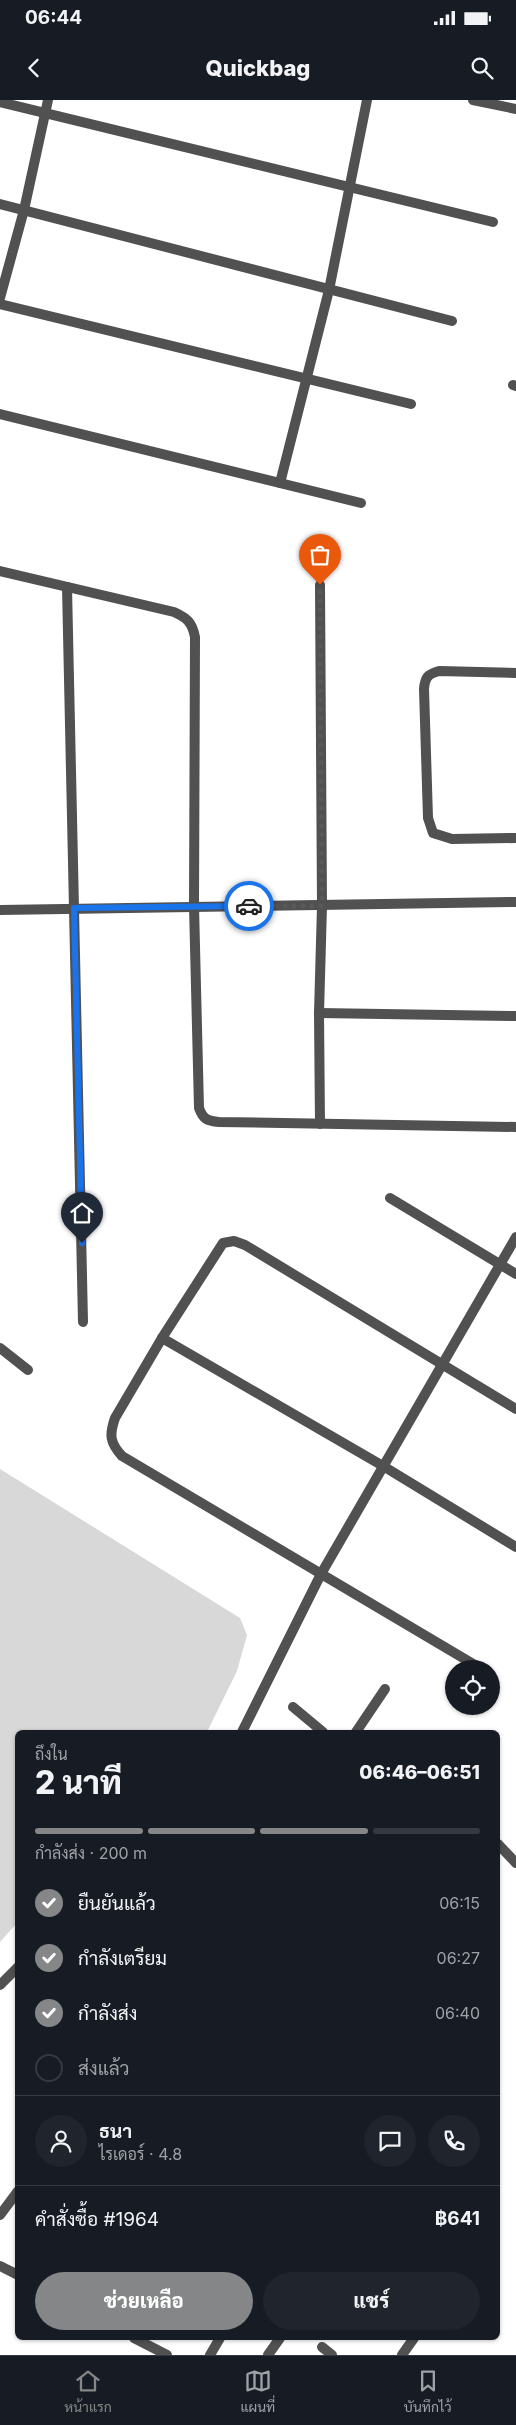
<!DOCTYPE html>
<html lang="th">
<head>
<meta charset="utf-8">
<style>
  :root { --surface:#171b24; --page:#20242c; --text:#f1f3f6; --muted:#9ea1a6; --line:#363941; --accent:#858687 }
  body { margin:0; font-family:Inter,Sarabun,sans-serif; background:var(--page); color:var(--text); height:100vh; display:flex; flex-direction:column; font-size:19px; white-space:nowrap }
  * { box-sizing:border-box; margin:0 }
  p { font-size:16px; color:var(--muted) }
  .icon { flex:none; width:28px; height:28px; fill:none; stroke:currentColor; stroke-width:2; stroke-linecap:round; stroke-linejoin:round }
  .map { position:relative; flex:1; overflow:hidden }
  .panel { position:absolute; left:15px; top:1630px; width:485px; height:610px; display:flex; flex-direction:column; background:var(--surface); border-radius:8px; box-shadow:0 1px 4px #0004 }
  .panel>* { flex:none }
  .fabs { position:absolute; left:445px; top:1560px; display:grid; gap:10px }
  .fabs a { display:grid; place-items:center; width:55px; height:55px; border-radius:50%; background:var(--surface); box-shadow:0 1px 4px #0004; font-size:25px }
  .pin { position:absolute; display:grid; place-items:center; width:42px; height:42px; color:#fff; margin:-51px -21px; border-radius:50% 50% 50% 0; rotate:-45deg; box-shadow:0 0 5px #0007 }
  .pin .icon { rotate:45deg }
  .courier { position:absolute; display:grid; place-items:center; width:50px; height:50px; margin:-25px; border:4px solid #1a73e8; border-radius:50%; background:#fff; color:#222; box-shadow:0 1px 6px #0007 }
  .headline em { font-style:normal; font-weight:800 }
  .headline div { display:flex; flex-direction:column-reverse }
  .headline { display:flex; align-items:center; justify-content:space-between; height:85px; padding:0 20px }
  h1 { font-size:32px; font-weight:800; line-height:38px }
  .bar { display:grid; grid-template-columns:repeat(4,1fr); gap:8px 5px; align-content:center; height:60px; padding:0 20px }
  .bar i { height:6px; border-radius:4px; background:var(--line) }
  .bar .on { background:var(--accent) }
  .bar p { grid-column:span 4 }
  .line { display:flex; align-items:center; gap:12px; padding:0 20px; border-top:1px solid var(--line) }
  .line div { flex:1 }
  .round { display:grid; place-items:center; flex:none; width:52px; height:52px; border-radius:26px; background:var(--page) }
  ol { padding:0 20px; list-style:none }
  li { display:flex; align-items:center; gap:15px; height:55px }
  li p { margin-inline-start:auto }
  li .icon { padding:5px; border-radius:50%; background:var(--accent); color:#fff; stroke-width:4 }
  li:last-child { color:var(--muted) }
  li i { width:28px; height:28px; border:2px solid var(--line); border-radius:50% }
  .cta { display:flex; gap:10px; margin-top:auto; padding:10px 20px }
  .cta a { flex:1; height:58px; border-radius:30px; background:var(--accent); color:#fff; font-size:20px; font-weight:800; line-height:58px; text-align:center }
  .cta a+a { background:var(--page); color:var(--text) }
  .status { display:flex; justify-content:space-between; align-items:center; height:35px; padding:0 25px; background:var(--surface); direction:ltr }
  .status svg { height:14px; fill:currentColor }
  header { display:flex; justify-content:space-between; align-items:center; height:65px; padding:0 20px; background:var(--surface); font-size:22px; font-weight:800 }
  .tab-bar { display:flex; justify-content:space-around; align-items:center; height:70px; border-top:1px solid var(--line); background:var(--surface); font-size:14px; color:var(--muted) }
  .tab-bar a { display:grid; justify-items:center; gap:2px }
  .tab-bar .on { color:var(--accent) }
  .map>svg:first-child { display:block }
  .green { fill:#d8d8d8 }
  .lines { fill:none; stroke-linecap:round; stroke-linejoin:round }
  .minor { stroke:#515151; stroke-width:10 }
  .tertiary { stroke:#515151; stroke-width:10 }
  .done { stroke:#595959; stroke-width:5; stroke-dasharray:0 9 }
  .route { stroke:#1a73e8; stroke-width:6 }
</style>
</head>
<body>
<div class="status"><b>06:44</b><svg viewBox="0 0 49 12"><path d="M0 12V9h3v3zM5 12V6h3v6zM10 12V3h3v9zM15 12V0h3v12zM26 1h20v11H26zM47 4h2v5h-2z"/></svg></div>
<header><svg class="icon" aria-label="back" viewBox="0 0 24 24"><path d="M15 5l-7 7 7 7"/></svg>Quickbag<svg class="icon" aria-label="search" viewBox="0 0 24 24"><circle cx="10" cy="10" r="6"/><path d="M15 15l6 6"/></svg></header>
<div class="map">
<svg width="516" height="2255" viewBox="0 0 516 2255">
  <rect width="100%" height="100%" fill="#fff"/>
  <!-- green -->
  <polygon class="green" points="0,1369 240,1518 247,1535 237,1571 207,1632 18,1632 17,1823 0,1842"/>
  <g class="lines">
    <!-- minor -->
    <g class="minor">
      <polyline points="473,0 516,9"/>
      <polyline points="0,2 493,122"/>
      <polyline points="0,104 452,221"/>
      <polyline points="0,198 24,110 48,0"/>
      <polyline points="0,204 411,304"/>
      <polyline points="513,285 516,286"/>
      <polyline points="0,314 361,403"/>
      <polyline points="280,383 329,190 367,0"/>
      <path d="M0,471L174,512C187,518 192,522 195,537L194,806L199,1008C203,1019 207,1021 219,1022L516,1027"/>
      <polyline points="67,487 83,1222"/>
      <path d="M516,573L439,571C428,574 425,577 424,589L428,718L433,733L452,739L516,738"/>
      <polyline points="0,810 516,802"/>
      <polyline points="319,913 516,916"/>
      <polyline points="320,1024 319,913 322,806 320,485"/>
      <polyline points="390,1098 516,1174"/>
      <polyline points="162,1238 383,1366 516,1447"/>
      <polyline points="0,1248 28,1270"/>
      <path d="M480,1568L122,1356C110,1343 109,1335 115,1318L162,1238L223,1143L234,1141L245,1145L516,1309"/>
      <polyline points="293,1607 323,1632"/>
      <polyline points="242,1632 321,1474 516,1137"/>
      <polyline points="356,1632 385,1589"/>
      <polyline points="498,1744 516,1763"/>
      <polyline points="0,1885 18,1867"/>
      <polyline points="0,2115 18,2091"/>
      <polyline points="322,2247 332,2255"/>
      <polyline points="210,2255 220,2238"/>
      <polyline points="268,2255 280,2238"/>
      <polyline points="402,2255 414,2238"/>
    </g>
    <!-- tertiary -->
    <g class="tertiary">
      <polyline points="0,2166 18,2175"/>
      <polyline points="134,2238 167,2255"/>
    </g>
  </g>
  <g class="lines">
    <!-- done -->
    <polyline class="done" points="249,806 322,806 320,485"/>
    <!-- route -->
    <polyline class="route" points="82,1143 74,808 249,806"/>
  </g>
</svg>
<div class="fabs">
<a><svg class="icon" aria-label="locate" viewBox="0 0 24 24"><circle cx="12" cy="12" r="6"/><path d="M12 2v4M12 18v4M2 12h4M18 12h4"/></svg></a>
</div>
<div class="pin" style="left:320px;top:485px;background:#ea580c"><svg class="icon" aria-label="bag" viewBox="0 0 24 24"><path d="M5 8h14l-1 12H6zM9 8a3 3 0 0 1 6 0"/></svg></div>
<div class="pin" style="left:82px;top:1143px;background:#1f2937"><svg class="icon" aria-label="home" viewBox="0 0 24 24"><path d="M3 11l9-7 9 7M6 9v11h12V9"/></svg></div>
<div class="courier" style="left:249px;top:806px"><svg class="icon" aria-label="car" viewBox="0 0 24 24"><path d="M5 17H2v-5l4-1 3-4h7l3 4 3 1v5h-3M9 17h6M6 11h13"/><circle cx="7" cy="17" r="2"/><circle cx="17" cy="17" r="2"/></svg></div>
<section class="panel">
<div class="headline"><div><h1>2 นาที</h1><p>ถึงใน</p></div><em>06:46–06:51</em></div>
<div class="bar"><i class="on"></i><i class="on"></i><i class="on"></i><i></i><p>กำลังส่ง · 200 m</p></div>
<ol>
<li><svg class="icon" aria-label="check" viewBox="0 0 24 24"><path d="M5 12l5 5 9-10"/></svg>ยืนยันแล้ว<p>06:15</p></li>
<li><svg class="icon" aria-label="check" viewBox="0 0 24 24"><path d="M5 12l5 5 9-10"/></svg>กำลังเตรียม<p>06:27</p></li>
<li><svg class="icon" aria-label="check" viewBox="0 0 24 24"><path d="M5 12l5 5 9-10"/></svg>กำลังส่ง<p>06:40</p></li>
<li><i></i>ส่งแล้ว</li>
</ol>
<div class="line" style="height:90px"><a class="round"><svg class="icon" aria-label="person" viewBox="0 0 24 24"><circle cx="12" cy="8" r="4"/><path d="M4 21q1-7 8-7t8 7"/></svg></a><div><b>ธนา</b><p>ไรเดอร์ · 4.8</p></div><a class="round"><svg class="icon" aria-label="chat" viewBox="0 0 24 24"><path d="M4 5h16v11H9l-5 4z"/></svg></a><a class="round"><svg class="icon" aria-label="phone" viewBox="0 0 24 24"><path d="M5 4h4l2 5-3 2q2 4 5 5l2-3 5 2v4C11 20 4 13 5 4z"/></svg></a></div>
<div class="line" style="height:65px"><div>คำสั่งซื้อ #1964</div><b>฿641</b></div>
<div class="cta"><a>ช่วยเหลือ</a><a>แชร์</a></div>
</section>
</div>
<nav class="tab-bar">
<a class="on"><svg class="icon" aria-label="home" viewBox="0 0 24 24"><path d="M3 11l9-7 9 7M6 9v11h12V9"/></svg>หน้าแรก</a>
<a><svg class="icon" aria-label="map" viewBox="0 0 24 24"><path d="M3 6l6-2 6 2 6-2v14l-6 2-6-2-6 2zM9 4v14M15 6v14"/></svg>แผนที่</a>
<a><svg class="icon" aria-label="saved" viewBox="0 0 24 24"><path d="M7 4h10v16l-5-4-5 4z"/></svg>บันทึกไว้</a>
</nav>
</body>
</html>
